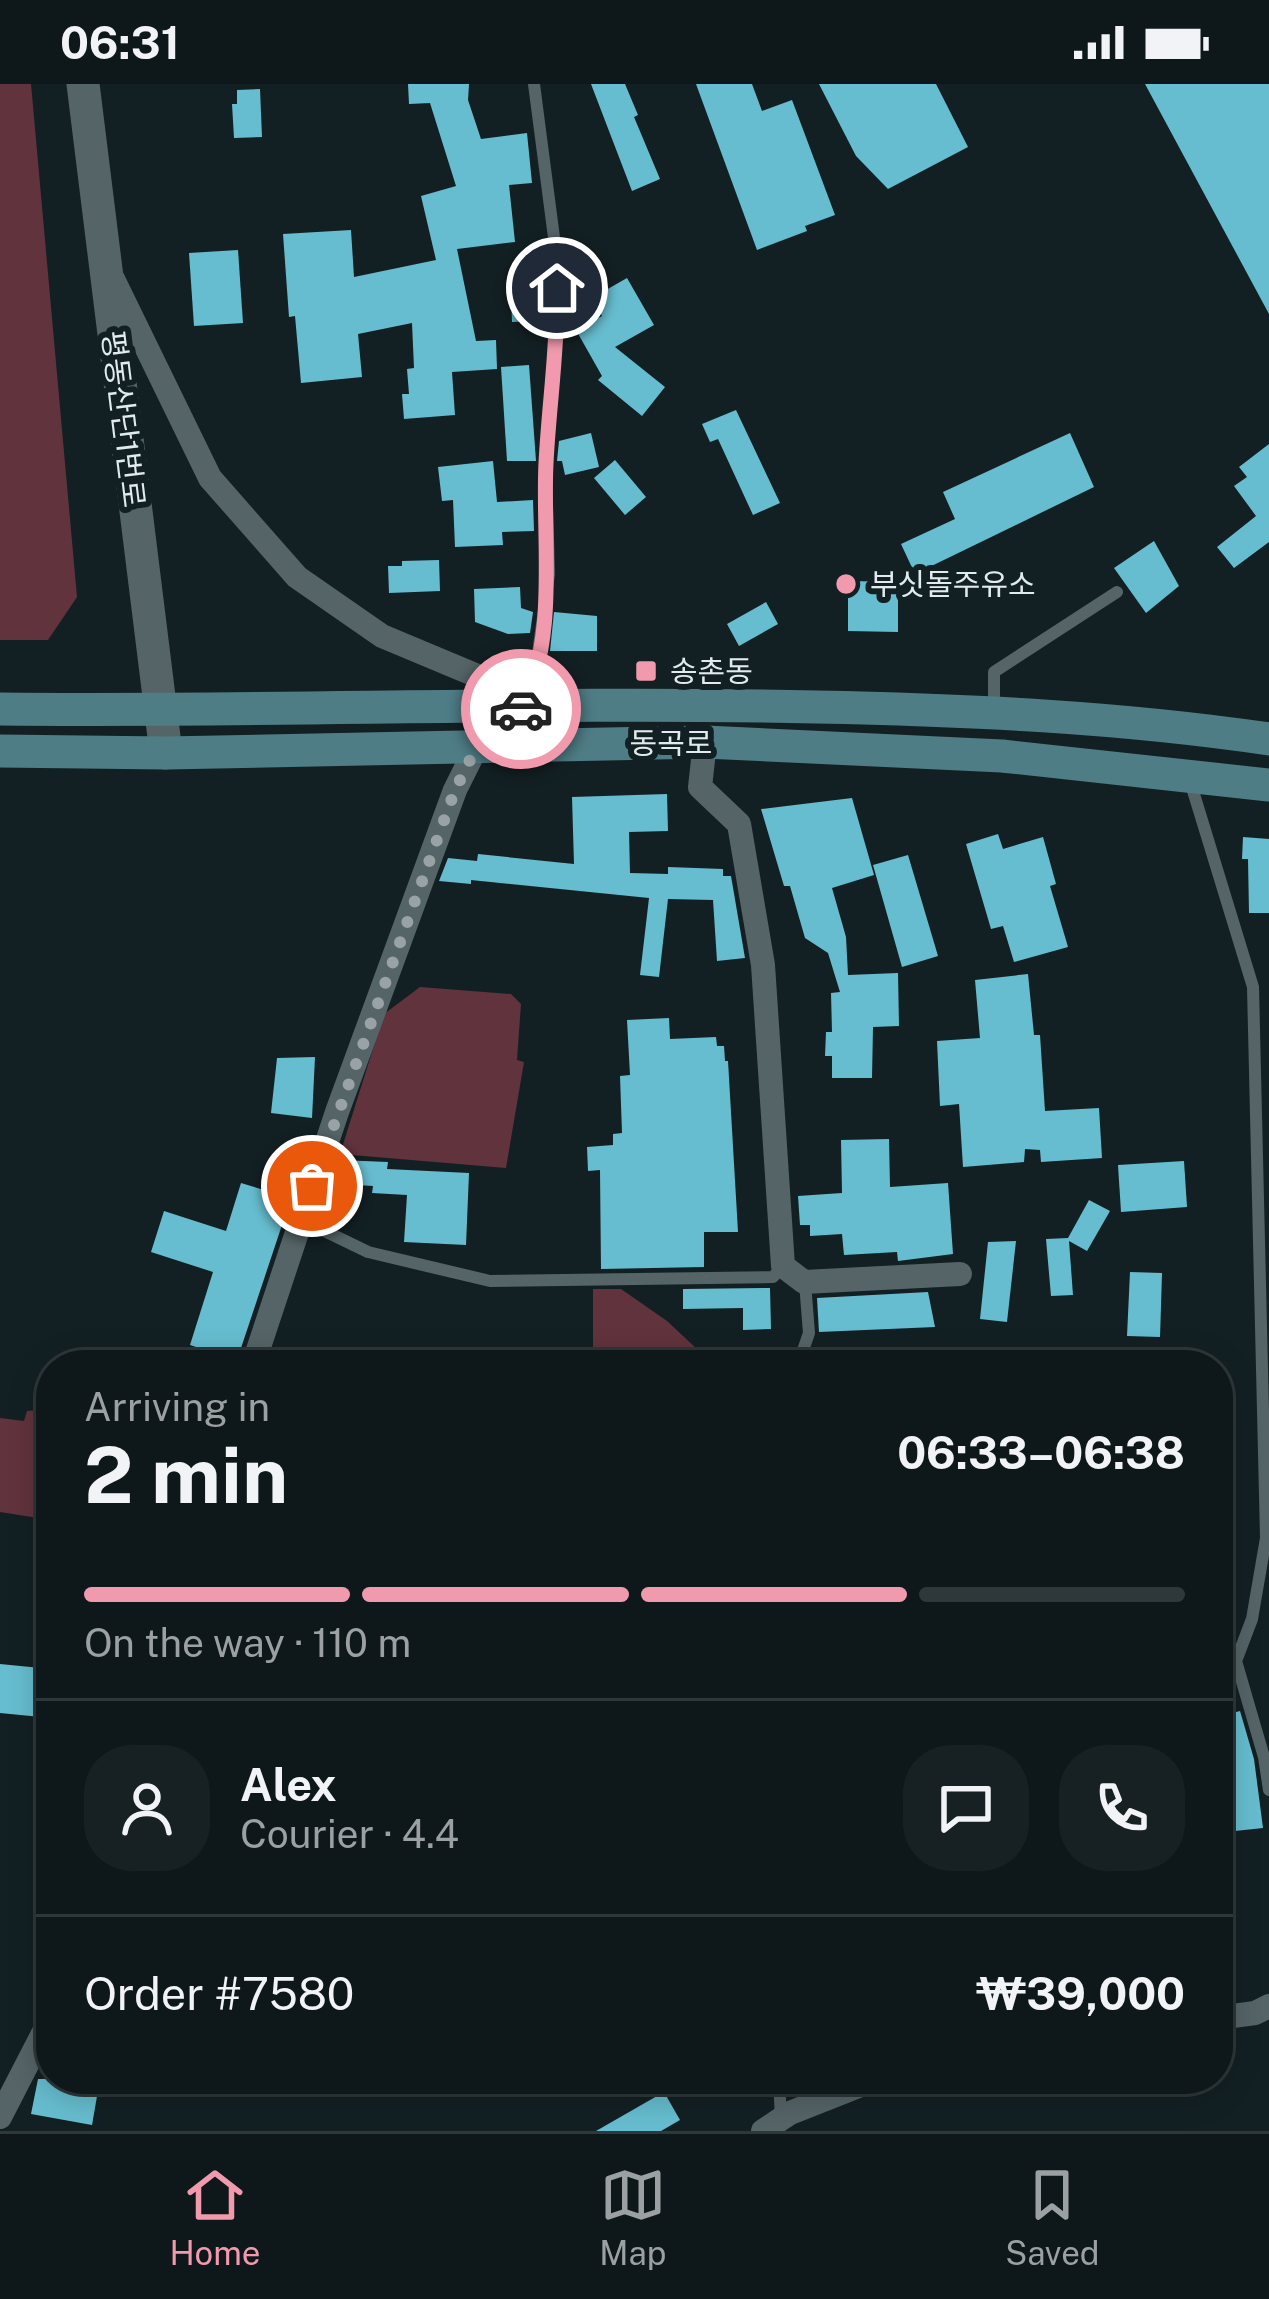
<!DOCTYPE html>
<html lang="en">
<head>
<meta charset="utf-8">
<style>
  :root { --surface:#0e181a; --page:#172123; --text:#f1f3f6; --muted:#9ba0a2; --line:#2e3739; --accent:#f29aad }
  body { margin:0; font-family:"Public Sans","Noto Sans KR",sans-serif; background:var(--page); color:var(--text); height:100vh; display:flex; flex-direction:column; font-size:45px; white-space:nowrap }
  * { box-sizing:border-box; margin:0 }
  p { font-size:39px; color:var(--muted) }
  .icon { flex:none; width:66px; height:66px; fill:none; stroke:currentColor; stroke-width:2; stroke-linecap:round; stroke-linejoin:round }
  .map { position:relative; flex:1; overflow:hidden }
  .panel { position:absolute; left:36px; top:1266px; width:1197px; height:744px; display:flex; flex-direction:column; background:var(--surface); border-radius:48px; box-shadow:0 6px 30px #0003,0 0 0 3px var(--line) }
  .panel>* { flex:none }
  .pin { position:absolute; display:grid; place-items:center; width:102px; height:102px; color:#fff; margin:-51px; border:6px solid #fff; border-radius:50%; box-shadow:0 3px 12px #0007 }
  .courier { position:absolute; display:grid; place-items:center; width:120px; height:120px; margin:-60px; border:9px solid #f29aad; border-radius:50%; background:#fff; color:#222; box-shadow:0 3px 15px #0007 }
  .overview em { font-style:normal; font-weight:700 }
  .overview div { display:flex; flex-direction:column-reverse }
  .overview { display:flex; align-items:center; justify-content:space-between; height:204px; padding:0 48px }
  h1 { font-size:78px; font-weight:700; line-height:90px }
  .bar { display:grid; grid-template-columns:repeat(4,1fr); gap:18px 12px; align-content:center; height:144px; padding:0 48px }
  .bar i { height:15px; border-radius:9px; background:var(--line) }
  .bar .selected { background:var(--accent) }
  .bar p { grid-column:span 4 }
  .line { display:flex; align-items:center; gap:30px; padding:0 48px; border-top:3px solid var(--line) }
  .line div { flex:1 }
  .round { display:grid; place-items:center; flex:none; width:126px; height:126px; border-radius:48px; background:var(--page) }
  .status { display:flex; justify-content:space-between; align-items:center; height:84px; padding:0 60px; background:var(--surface); direction:ltr }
  .status svg { height:33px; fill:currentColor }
  .tabs { display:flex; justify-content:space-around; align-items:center; height:168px; border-top:3px solid var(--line); background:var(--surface); font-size:33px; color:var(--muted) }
  .tabs a { display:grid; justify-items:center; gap:6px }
  .tabs .selected { color:var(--accent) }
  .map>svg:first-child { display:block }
  .green { fill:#61333d }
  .building { fill:#66bdcf }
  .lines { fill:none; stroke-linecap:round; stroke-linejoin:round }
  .service { stroke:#556467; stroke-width:12 }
  .minor { stroke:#556467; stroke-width:24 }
  .tertiary { stroke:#556467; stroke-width:33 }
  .secondary { stroke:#4f7d86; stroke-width:33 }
  .done { stroke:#99a3a6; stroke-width:12; stroke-dasharray:0 21.6 }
  .route { stroke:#f29aad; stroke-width:15 }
  .poi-dot { fill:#f29aad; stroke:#132023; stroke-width:4.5 }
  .labels { text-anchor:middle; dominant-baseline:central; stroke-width:12; stroke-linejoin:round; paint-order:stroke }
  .street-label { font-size:30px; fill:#e1eaec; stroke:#132023 }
  .poi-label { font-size:30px; fill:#e1eaec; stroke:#132023; text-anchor:start }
</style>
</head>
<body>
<div class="status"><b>06:31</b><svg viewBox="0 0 49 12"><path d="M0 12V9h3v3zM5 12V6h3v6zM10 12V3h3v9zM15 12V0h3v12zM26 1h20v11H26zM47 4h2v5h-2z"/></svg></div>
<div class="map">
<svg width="1269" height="2047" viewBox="0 0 1269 2047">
  <rect width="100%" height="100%" fill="#132023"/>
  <!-- green -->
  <g class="green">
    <polygon points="0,0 31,0 77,513 48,556 0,556"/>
    <polygon points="420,903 511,910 521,920 517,976 524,978 506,1084 340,1070 384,930"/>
    <polygon points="593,1205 621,1205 667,1237 714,1281 593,1281"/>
    <polygon points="51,1325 51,1436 0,1428 0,1334 24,1337 27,1327"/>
  </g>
  <!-- building -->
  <g class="building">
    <polygon points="408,0 469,0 468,16 481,55 527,49 532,99 509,101 515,158 457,165 476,257 496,256 497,285 452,288 455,331 404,335 402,310 409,310 407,285 414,284 412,239 358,250 362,293 301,299 295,232 289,233 283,150 351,146 354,193 436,176 421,112 456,102 430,19 409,20"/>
    <polygon points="591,0 625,0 638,31 634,33 660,95 632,107"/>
    <polygon points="696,0 752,0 762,27 792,16 835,131 805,142 807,147 757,166"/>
    <polygon points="819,0 936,0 968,63 888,105 856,72"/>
    <polygon points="1145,0 1269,0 1269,230"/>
    <polygon points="260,5 262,53 234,54 232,20 237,20 237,6"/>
    <polygon points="238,166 243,239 194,242 189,169"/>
    <polygon points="627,194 654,241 615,263 665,303 642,332 598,296 602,292 576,246 602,232 592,214"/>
    <polygon points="541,209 542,237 512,238 511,211"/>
    <polygon points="529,281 536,377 507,377 501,283"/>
    <polygon points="736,326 780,419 753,431 718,355 710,358 702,340"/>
    <polygon points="591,349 599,383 565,391 562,377 557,377 559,357"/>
    <polygon points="1070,349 1094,403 915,490 901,460 955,435 943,408"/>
    <polygon points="1269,360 1269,458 1234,484 1217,463 1256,432 1234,402 1247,393 1239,383"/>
    <polygon points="615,376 646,413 625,431 594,394"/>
    <polygon points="493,377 497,418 533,416 534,447 502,448 503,461 455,463 453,416 442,417 438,383"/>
    <polygon points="1154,457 1179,502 1146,529 1114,484"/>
    <polygon points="439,476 440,507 389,509 388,482 402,482 402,477"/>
    <polygon points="848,497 898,498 898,548 848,547"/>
    <polygon points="520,503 521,524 533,528 530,549 508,550 475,538 474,505"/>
    <polygon points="766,518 778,540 739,562 727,540"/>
    <polygon points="554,528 597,532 597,567 550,567"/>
    <polygon points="667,710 668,747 629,748 630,789 668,790 668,783 723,785 723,792 731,792 745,874 717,877 713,816 668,815 659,893 640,891 649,814 471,796 471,800 439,797 448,774 477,777 478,770 574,780 572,713"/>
    <polygon points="852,714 874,791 832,804 846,853 848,891 898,889 899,942 873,943 872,994 832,994 832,972 825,972 826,948 832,948 831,909 840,908 828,869 805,854 790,802 784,802 761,725"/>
    <polygon points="998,750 1003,765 1043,753 1056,800 1050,802 1068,863 1014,878 1003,842 991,845 966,760"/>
    <polygon points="1243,753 1269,755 1269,829 1249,829 1248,775 1242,775"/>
    <polygon points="908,771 938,872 902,883 873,781"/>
    <polygon points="1028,890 1034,951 1040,951 1045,1027 1099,1024 1102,1074 1041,1078 1040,1066 1025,1065 1024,1078 963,1083 959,1020 940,1022 937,957 980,954 975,896"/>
    <polygon points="669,934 670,955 716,953 717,962 724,962 725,977 728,977 738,1148 704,1148 704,1183 601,1185 600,1086 588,1087 587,1063 613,1061 613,1050 622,1049 620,992 630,991 627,936"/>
    <polygon points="315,973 312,1034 271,1029 277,974"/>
    <polygon points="889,1055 890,1103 948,1099 953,1170 898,1177 897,1168 844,1171 842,1150 810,1152 810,1141 800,1141 798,1112 842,1109 841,1056"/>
    <polygon points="339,1076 388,1078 387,1085 469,1089 466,1161 404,1158 407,1111 372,1109 373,1102 338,1100"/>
    <polygon points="1184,1077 1187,1123 1121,1128 1118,1081"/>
    <polygon points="241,1099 291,1114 237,1276 190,1261 213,1188 151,1168 164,1127 226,1147"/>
    <polygon points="1089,1116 1110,1127 1087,1167 1069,1157 1073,1211 1051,1212 1046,1155 1068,1154"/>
    <polygon points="1016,1157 1007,1238 980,1235 988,1158"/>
    <polygon points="1130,1188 1162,1189 1160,1253 1127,1252"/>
    <polygon points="770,1204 771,1245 743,1246 743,1224 683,1225 683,1205"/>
    <polygon points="928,1208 935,1243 819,1248 817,1214"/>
    <polygon points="0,1580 51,1585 51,1634 0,1629"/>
    <polygon points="1240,1627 1254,1675 1263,1744 1235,1747 1218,1633"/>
    <polygon points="38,1995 100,1995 92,2041 31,2030"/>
    <polygon points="664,2008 680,2036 661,2047 596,2047"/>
  </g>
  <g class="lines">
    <!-- service -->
    <g class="service">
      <polyline points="525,618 538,569 549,490 546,383 558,239 556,169 534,0"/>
      <polyline points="994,626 994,588 1117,508"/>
      <polyline points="1190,697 1253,903 1266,1454 1252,1535 1236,1577 1264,1673 1269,1706"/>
      <polyline points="302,1136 368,1168 490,1197 773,1193 783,1182"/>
      <polyline points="798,1281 809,1249 805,1199"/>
      <polyline points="779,1995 781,2035"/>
    </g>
    <!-- minor -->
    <g class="minor">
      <polyline points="113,195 210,394 297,493 382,552 480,593 524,622 478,660 455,706 337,1028 253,1281"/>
      <polyline points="705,658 700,703 739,740 763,881 783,1182 804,1198 960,1190"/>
      <polyline points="1218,1934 1255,1929 1269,1922"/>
      <polyline points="0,2033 51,1934"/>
      <polyline points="763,2047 790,2029 876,1995"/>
    </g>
    <!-- tertiary -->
    <polyline class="tertiary" points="83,0 166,669"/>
    <!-- secondary -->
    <g class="secondary">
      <path d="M0,625C272,628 545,617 817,623C968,626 1119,633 1269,655"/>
      <polyline points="0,667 166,669 705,658 1002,672 1269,701"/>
    </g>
  </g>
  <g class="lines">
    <!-- done -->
    <polyline class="done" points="312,1102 455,706 478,660 521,625"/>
    <!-- route -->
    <path class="route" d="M521,625C559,556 542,454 546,379C549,320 558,262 557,204"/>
  </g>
  <!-- markers -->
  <g class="poi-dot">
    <circle cx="846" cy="500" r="12"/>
    <rect x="634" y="575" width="24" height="24" rx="6"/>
  </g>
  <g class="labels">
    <!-- street labels -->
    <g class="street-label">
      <text transform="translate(124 335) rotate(83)">평동산단1번로</text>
      <text x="671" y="659">동곡로</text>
    </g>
    <!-- poi labels -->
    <g class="poi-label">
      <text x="870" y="500">부싯돌주유소</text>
      <text x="670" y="587">송촌동</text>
    </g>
  </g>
</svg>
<div class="pin" style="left:312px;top:1102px;background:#ea580c"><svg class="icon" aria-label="bag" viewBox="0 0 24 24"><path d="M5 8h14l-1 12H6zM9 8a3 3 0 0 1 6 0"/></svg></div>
<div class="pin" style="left:557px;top:204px;background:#1f2937"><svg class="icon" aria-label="home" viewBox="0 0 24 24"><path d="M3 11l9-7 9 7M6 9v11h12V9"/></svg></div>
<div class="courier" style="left:521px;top:625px"><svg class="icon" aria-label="car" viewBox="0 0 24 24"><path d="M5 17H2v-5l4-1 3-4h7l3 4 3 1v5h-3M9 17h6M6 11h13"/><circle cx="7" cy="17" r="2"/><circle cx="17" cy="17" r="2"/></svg></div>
<section class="panel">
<div class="overview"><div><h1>2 min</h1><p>Arriving in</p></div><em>06:33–06:38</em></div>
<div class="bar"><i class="selected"></i><i class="selected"></i><i class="selected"></i><i></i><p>On the way · 110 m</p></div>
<div class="line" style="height:216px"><a class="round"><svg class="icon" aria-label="person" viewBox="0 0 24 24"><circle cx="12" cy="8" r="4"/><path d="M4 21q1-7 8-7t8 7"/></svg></a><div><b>Alex</b><p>Courier · 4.4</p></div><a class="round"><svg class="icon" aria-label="chat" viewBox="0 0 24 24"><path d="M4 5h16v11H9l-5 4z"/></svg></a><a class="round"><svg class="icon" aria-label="phone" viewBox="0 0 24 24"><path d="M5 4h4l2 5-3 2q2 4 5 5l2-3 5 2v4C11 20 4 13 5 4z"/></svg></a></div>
<div class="line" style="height:156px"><div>Order #7580</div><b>₩39,000</b></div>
</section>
</div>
<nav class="tabs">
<a class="selected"><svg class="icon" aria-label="home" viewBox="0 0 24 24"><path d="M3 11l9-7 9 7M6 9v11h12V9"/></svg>Home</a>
<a><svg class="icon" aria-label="map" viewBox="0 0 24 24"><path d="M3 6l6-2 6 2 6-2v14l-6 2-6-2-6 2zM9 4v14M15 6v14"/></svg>Map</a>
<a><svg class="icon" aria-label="saved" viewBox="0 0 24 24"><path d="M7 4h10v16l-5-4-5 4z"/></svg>Saved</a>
</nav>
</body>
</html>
